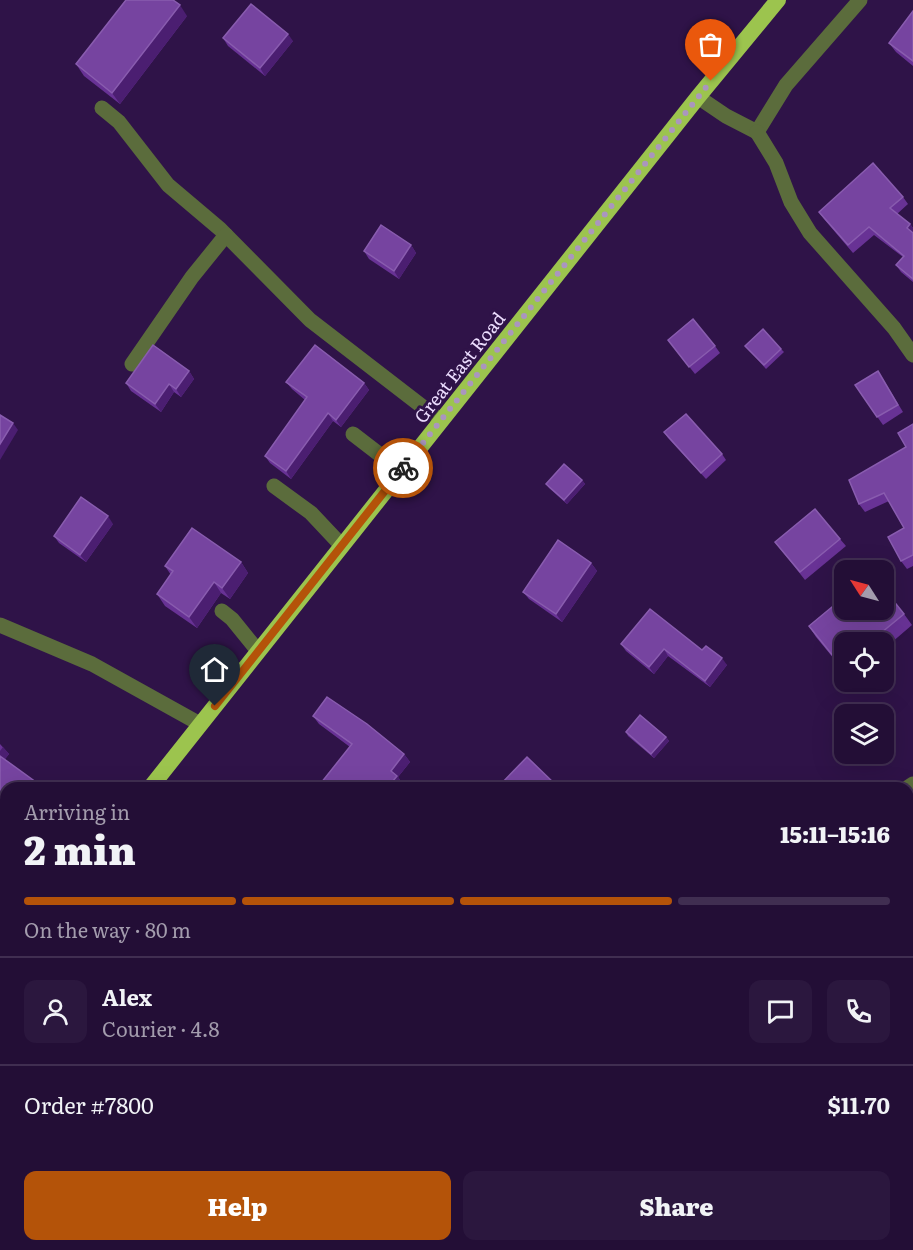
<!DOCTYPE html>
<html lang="en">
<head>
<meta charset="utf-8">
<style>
  :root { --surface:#230e36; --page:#2b173e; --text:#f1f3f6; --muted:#a39cad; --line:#402e51; --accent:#b45309 }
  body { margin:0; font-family:Literata,serif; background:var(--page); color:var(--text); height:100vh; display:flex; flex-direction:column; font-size:22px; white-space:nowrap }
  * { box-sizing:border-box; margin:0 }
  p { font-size:20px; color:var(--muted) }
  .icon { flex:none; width:33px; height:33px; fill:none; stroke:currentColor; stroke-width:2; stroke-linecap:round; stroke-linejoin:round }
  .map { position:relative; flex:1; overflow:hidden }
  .sheet { position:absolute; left:0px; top:782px; width:914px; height:470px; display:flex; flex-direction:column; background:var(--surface); border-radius:18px 18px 0 0; box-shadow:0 6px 24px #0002,0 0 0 2px var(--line) }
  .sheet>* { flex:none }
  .needle { width:39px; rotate:306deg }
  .tools { position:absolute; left:834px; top:560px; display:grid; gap:12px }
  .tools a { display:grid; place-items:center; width:60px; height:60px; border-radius:12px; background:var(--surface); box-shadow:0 6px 24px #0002,0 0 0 2px var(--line); font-size:30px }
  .pin { position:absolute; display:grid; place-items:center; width:51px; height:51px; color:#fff; margin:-62px -26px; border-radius:50% 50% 50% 0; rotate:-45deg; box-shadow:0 0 6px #0007 }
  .pin .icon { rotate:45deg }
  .courier { position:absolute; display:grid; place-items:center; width:60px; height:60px; margin:-30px; border:4px solid #b45309; border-radius:50%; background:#fff; color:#222; box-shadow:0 2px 8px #0007 }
  .head em { font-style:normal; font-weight:800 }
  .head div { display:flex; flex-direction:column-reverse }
  .head { display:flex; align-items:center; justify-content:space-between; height:102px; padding:0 24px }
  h1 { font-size:39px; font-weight:800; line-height:45px }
  .bar { display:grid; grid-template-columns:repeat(4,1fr); gap:9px 6px; align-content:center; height:72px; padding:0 24px }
  .bar i { height:8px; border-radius:4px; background:var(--line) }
  .bar .selected { background:var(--accent) }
  .bar p { grid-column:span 4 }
  .line { display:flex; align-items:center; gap:15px; padding:0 24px; border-top:2px solid var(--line) }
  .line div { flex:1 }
  .round { display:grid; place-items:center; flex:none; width:63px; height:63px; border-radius:12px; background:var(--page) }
  .button { display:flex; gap:12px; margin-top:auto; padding:12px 24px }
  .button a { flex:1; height:69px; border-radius:12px; background:var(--accent); color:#fff; font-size:24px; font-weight:800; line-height:69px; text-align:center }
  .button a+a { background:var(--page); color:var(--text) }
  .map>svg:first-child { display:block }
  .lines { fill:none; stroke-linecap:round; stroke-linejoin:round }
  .minor { stroke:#5b6c3c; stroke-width:15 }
  .trunk { stroke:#9cc44e; stroke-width:16 }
  .wall { fill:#683295 }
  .shaded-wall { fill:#4b1e71 }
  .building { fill:#7644a0; stroke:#895caf; stroke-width:1.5 }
  .done { stroke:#aa96be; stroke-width:6; stroke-dasharray:0 10.8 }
  .route { stroke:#b45309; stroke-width:8 }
  .labels { text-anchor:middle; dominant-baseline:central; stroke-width:6; stroke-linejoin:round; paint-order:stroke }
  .street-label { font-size:18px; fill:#ecddfe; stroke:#2f1348 }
</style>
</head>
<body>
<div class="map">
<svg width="913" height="1250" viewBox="0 0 913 1250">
  <rect width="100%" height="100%" fill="#2f1348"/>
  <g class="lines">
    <!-- minor -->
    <g class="minor">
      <polyline points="698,97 726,116 757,132 786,85 860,0"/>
      <polyline points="102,108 119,122 168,185 220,229 310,320 441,421"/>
      <polyline points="757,132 776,163 791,202 810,233 894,328 913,355"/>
      <polyline points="132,364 192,277 226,235"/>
      <polyline points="353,434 401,471"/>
      <polyline points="274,486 311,513 342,546"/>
      <polyline points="222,611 232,619 258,651"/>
      <polyline points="0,625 92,664 200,724"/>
      <polyline points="907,788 913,784"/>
      <polyline points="0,909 6,913"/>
      <polyline points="119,1250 127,1245"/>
    </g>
    <!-- trunk -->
    <g class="trunk">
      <polyline points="150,788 698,97 778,0"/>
      <polyline points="0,976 6,969"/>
    </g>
  </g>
  <!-- wall -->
  <g class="wall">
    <polygon points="913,11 913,66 896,52 889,43"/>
    <polygon points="187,16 120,104 84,76 76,64"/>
    <polygon points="223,38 293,41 265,76 228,46"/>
    <polygon points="903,197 908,204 897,214 910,224 913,228 913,282 901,272 896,265 903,257 874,235 853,253 824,219 819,212"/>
    <polygon points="411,245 416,253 399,279 369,259 364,251"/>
    <polygon points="668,340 715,346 720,353 695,374"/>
    <polygon points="745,346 781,349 784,352 766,369"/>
    <polygon points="189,371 194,379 181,397 174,392 161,412 131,391 126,383"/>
    <polygon points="883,379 903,412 883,425 855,385"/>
    <polygon points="286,382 364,383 369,390 341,427 333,421 291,479 270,463 265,456 305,400 292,389"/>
    <polygon points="913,424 913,566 907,569 901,561 904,528 889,501 865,512 859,504 906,447"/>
    <polygon points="664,432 722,454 726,460 706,479 668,438"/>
    <polygon points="582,480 585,484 567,504 549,488 546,484"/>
    <polygon points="113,524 86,562 59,543 54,536"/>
    <polygon points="840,539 846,546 805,580 775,542"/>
    <polygon points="241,562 248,573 230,599 221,593 197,628 165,606 157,594 171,575 165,566"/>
    <polygon points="591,563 597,571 562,622 529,599 523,592"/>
    <polygon points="904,614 912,625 884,649 884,642 844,642 844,671 816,637 809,626"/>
    <polygon points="621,644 702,650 727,665 710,687 668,656 654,674 626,651"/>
    <polygon points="313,716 404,754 410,762 398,777 403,784 400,788 317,788 350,747 319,724"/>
    <polygon points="626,732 666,737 669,741 654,758 628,736"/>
    <polygon points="0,744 9,754 5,759 6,825 0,820"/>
    <polygon points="913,844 913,871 908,867 908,854"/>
    <polygon points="6,1154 6,1217 0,1209 0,1204 5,1199 0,1194 0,1160"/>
    <polygon points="215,1245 270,1245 267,1250 262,1250 258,1247 255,1250 211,1250"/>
    <polygon points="574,1245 595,1245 591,1250 580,1250"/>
  </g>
  <!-- shaded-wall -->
  <g class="shaded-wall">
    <polygon points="180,5 187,16 120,104 112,93"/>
    <polygon points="288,34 293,41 265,76 260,68"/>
    <polygon points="910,224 913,228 913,233 907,228"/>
    <polygon points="411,245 416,253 399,279 394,271"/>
    <polygon points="189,371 194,379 181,397 176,389"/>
    <polygon points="364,383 369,390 341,427 336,420"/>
    <polygon points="169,384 174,392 161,412 155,404"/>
    <polygon points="328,413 333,421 291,479 286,471"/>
    <polygon points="13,423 18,430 0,460 0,444"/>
    <polygon points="582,480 585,484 567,504 564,500"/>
    <polygon points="108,516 113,524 86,562 80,555"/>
    <polygon points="241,562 248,573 230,599 222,588"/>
    <polygon points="591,563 597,571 562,622 556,614"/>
    <polygon points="214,582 221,593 197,628 189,617"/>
    <polygon points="664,649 668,656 654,674 649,667"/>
    <polygon points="722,658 727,665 710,687 705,681"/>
    <polygon points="666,737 669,741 654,758 651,754"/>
    <polygon points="3,747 9,754 3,762 0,758 0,751"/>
    <polygon points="404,754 410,762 398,777 403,784 400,788 387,788 391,771"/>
    <polygon points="248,1245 256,1245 258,1247 255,1250 244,1250"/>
    <polygon points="260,1245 270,1245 267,1250 264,1250"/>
    <polygon points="580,1245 595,1245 591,1250 583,1250"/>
  </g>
  <!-- building -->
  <g class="building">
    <polygon points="126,0 173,0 180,5 112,93 76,64"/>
    <polygon points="251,4 288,34 260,68 223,38"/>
    <polygon points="913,11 913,61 889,43"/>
    <polygon points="873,163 903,197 890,208 910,224 907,228 913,233 913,279 896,265 904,256 869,227 848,245 819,212"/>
    <polygon points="381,225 411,245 394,271 364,251"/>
    <polygon points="693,319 715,346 689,367 668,340"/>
    <polygon points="763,329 781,349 764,365 745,346"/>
    <polygon points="153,345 189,371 176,389 169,384 155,404 126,383"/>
    <polygon points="315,345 364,383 336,420 328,413 286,471 265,456 307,397 286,382"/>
    <polygon points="878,371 898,405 877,417 855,385"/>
    <polygon points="686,414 722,454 701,473 664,432"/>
    <polygon points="0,415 13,423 0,444"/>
    <polygon points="913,424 913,555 901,561 888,537 904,528 884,493 859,504 849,480 906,447 898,433"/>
    <polygon points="564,464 582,480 564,500 546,484"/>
    <polygon points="81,497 108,516 80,555 54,536"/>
    <polygon points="815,509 840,539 800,572 775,542"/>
    <polygon points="192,528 241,562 222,588 214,582 189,617 157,594 173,571 165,566"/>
    <polygon points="558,540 591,563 556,614 523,592"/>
    <polygon points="884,589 904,614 870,642 844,642 844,663 841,666 809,626 844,597 844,609 884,609"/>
    <polygon points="650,609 702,650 706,646 722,658 705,681 664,649 649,667 621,644"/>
    <polygon points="327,697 367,724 404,754 391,771 397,776 387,788 317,788 352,744 313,716"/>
    <polygon points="640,715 666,737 651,754 626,732"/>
    <polygon points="0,756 40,785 39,788 6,788 6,822 0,817"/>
    <polygon points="527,757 559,788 501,788 499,786"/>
    <polygon points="913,844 913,866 908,863 908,854"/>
    <polygon points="6,1154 6,1215 0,1208 0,1204 6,1198 0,1192 0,1160"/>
    <polygon points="215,1245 248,1245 244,1250 211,1250"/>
    <polygon points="388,1245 399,1245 403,1250 382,1250"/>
  </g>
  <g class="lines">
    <!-- done -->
    <polyline class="done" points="403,468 711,81"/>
    <!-- route -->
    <polyline class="route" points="215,706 403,468"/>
  </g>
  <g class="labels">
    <!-- street labels -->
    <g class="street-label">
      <text transform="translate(459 367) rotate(-52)">Great East Road</text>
    </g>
  </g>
</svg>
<div class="tools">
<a><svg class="needle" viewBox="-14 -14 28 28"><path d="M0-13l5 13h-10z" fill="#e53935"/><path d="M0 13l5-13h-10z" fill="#a39cad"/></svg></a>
<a><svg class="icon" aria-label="locate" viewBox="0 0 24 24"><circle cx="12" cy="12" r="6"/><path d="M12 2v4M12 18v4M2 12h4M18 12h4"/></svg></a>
<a><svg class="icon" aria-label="layers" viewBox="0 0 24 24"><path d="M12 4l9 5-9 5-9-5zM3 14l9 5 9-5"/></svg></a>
</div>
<div class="pin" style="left:711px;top:81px;background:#ea580c"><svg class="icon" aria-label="bag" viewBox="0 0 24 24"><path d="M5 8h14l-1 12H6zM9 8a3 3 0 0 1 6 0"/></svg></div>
<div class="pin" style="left:215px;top:706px;background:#1f2937"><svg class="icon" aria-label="home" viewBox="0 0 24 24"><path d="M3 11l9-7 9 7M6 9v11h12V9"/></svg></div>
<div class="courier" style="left:403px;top:468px"><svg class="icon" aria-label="bike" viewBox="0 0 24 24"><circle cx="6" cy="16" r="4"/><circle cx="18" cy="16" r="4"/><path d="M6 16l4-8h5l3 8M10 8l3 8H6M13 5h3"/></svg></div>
<section class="sheet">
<div class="head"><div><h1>2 min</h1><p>Arriving in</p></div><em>15:11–15:16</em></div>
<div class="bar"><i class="selected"></i><i class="selected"></i><i class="selected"></i><i></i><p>On the way · 80 m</p></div>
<div class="line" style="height:108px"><a class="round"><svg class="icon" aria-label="person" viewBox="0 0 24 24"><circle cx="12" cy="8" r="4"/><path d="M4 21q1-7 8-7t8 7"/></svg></a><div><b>Alex</b><p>Courier · 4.8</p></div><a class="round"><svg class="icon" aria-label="chat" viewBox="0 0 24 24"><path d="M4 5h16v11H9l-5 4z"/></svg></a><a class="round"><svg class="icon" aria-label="phone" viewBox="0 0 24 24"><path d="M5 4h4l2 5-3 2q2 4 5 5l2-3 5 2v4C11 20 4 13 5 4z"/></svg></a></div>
<div class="line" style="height:78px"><div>Order #7800</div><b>$11.70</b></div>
<div class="button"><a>Help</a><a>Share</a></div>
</section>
</div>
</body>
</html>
